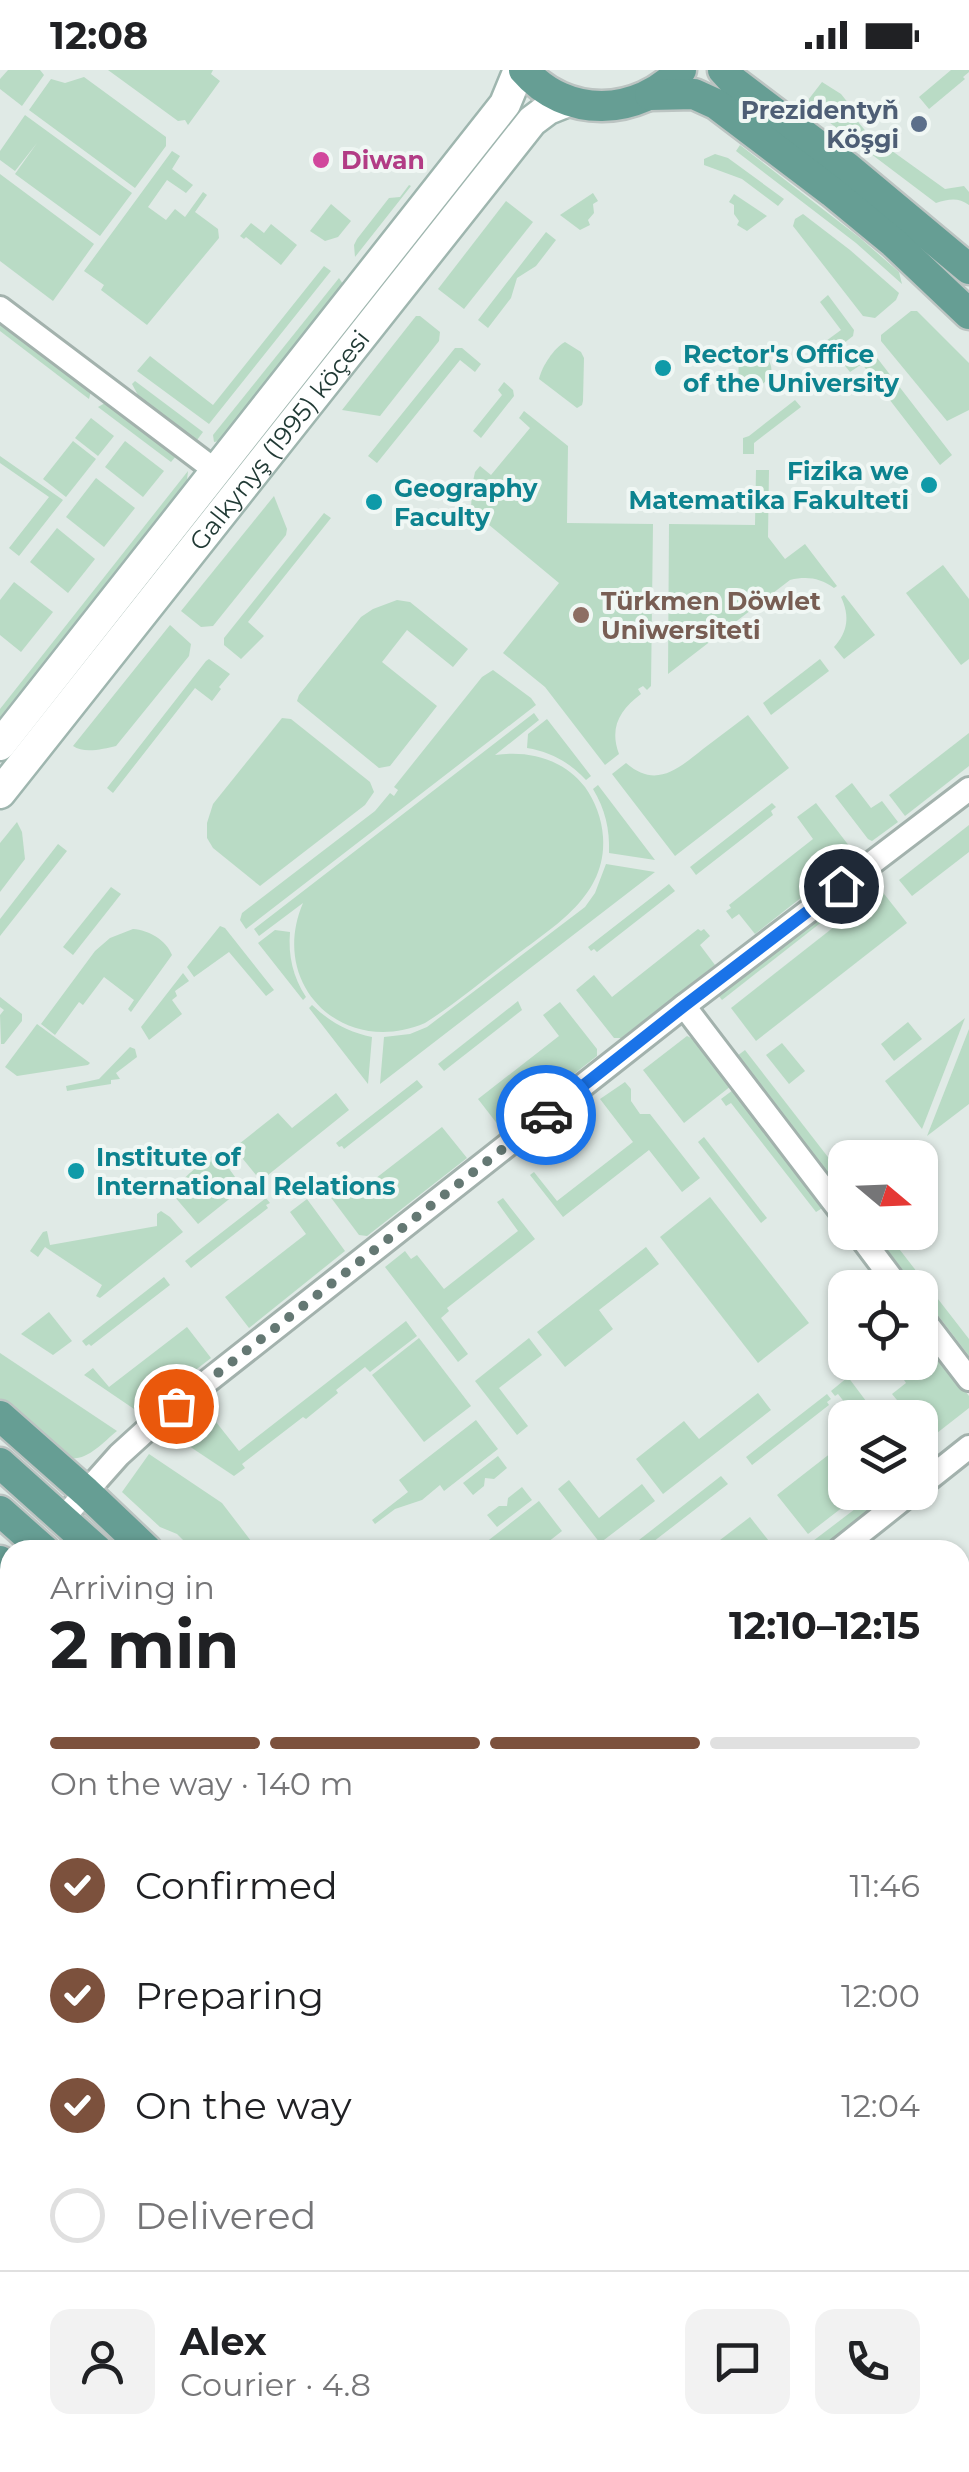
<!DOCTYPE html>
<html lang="en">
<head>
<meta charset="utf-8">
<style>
  :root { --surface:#fff; --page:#f2f2f2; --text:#202124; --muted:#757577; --line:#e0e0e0; --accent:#7c513d }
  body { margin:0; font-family:Montserrat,sans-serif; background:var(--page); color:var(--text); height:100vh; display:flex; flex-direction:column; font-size:38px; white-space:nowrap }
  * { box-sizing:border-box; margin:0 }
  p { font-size:32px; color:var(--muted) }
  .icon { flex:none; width:55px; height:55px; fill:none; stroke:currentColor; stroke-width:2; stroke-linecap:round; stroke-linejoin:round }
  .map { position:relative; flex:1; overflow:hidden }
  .drawer { position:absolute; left:0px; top:1470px; width:970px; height:932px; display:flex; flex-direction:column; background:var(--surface); border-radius:30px 30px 0 0; box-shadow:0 2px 8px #0004 }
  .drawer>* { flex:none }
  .needle { width:65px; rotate:109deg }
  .tools { position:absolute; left:828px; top:1070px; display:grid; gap:20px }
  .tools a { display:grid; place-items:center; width:110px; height:110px; border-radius:20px; background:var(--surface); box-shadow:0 2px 8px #0004; font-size:50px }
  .pin { position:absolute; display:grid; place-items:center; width:85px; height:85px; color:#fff; margin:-42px; border:5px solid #fff; border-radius:50%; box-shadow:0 2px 10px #0007 }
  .courier { position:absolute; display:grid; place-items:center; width:100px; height:100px; margin:-50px; border:8px solid #1a73e8; border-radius:50%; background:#fff; color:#222; box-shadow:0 2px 12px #0007 }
  .headline em { font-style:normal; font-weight:700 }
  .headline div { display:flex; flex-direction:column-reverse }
  .headline { display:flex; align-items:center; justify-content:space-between; height:170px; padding:0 50px }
  h1 { font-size:65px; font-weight:700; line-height:75px }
  .bar { display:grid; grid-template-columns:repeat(4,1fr); gap:15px 10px; align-content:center; height:120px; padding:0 50px }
  .bar i { height:12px; border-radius:8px; background:var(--line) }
  .bar .current { background:var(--accent) }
  .bar p { grid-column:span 4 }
  .line { display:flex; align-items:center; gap:25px; padding:0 50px; border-top:2px solid var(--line) }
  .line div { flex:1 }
  .round { display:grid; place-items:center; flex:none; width:105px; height:105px; border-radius:20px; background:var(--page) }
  ol { padding:0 50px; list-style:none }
  li { display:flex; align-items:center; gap:30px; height:110px }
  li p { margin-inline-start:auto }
  li .icon { padding:10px; border-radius:50%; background:var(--accent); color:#fff; stroke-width:4 }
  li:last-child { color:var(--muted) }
  li i { width:55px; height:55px; border:5px solid var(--line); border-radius:50% }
  .status { display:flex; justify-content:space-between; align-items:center; height:70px; padding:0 50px; background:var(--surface); direction:ltr }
  .status svg { height:28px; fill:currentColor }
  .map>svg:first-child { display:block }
  .green { fill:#b9dbc5 }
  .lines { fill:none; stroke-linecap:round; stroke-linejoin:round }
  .minor-casing { stroke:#a3b2ad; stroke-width:28 }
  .tertiary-casing { stroke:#a3b2ad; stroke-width:32 }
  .secondary-casing { stroke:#9fb6af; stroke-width:35 }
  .primary-casing { stroke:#bcc4c2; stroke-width:35 }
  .minor { stroke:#fff; stroke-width:22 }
  .tertiary { stroke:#fff; stroke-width:28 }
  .secondary { stroke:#fff; stroke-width:30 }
  .primary { stroke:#669e94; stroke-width:30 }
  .done { stroke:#647873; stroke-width:10; stroke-dasharray:0 18 }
  .route { stroke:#1a73e8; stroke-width:12 }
  .service-dot { fill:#5c6f8a; stroke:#f0f7f4; stroke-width:4 }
  .hotel-dot { fill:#d1479c; stroke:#f0f7f4; stroke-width:4 }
  .culture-dot { fill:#0f9aa8; stroke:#f0f7f4; stroke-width:4 }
  .education-dot { fill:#8d6e63; stroke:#f0f7f4; stroke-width:4 }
  .labels { text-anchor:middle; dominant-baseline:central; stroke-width:8; stroke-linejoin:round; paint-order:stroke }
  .service-label { font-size:25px; font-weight:bold; fill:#4e5e75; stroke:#f0f7f4; text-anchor:end }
  .hotel-label { font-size:25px; font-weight:bold; fill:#b23c85; stroke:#f0f7f4; text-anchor:start }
  .culture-label { font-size:25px; font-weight:bold; fill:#0d838f; stroke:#f0f7f4; text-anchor:start }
  .street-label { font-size:25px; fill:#213a35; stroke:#f0f7f4 }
  .education-label { font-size:25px; font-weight:bold; fill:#785e54; stroke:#f0f7f4; text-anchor:start }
</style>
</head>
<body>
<div class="status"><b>12:08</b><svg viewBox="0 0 49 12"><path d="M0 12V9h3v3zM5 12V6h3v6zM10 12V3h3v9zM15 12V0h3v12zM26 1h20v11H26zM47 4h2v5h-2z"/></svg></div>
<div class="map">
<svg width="969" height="2402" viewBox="0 0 969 2402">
  <rect width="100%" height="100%" fill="#e0eae6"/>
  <!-- green -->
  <g class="green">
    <polygon points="8,0 40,0 44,5 22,36 0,19 0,9"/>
    <polygon points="108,0 213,0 211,4 220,11 188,55 185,50 178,51"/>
    <polygon points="951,0 969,0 969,2 963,7 965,9 929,39 919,27"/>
    <polygon points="84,7 166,67 166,76 135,118 29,40 51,9 65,13"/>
    <path d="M822,12L841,24L853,39L850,42L877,75L881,73L945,119L964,116L969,122V135C958,127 949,129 936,133L805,34Z"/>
    <polygon points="25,45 132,123 100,166 15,104 37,73 15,101 0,90 0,81"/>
    <polygon points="740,75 860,168 899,202 902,214 856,173 736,81"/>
    <polygon points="172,81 180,86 172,99 193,115 186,123 167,110 148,137 166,150 175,139 185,147 203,122 207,125 195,142 218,159 219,168 147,255 101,220 104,215 84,201"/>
    <polygon points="715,84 728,88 784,129 778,136 742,109 704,95 704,89"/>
    <polygon points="0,104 94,174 53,231 0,191"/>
    <polygon points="409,115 411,116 355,187 354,175 357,169 389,128 400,127"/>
    <polygon points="593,123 598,131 593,134 594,143 588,150 590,155 580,160 560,145"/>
    <polygon points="734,124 767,146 747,161 737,155 739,151 734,144 734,135 729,132"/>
    <polygon points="506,131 533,152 464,239 438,219"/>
    <polygon points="331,134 351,151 338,167 325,171 310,161"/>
    <polygon points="803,144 850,180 899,223 896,230 875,248 863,246 793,156 795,149"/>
    <polygon points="251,153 264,163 271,154 297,175 281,195 246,167 244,169 240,166"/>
    <polygon points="546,162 556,170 536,196 517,208 511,228 488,258 478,250"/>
    <polygon points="324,196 331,201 209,354 137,301 150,286 213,335"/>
    <polygon points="339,208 343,214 342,218 220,371 214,372 213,365"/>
    <polygon points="828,225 854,260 853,266 834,281 826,271 841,260 820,232"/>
    <polygon points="911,241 917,241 969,293 969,340 947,351 881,271 881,265"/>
    <polygon points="416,246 420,246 440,262 439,271 380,346 342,340"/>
    <polygon points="0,251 87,317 91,321 89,329 0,261"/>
    <path d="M565,272L581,282L584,288L583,331L582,335L577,338L539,309C542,296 554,278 565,272Z"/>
    <path d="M748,277C760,278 778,294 769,308C764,314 753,320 746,323L742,321C737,308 736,285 748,277Z"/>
    <polygon points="862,277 871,280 952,385 940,395 862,294 850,302 842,292"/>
    <polygon points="455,278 462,278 481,294 475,302 460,290 377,393 368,386"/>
    <polygon points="135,311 203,362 197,370 139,327 132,314"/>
    <polygon points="504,312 513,320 514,326 481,368 473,361 502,325 498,320"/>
    <polygon points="795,330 801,337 754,373 754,384 743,384 743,368 749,366"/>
    <polygon points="105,333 177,385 171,392 98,337"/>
    <path d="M524,341L568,376L567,453L653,454L651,616L647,620L643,616L638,619L641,624C620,640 609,657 619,684L605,695L545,617L503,583L559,513L471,440L472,416L475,402L480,396L491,405L530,358L519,348Z"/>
    <polygon points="91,348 114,366 98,386 75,368"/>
    <polygon points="73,371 96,389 66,427 43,409"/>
    <polygon points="125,371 164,401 143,427 105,397"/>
    <polygon points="0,386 63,430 19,486 9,478 49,427 0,393"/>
    <path d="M756,400H769L768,467L785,489L805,474L837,516L834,518C820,508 807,506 790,510L668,604L669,454L755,455Z"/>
    <polygon points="188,401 187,410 0,647 0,639"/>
    <polygon points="96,408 135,438 104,477 66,447"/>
    <polygon points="274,426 287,459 286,465 213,556 201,557 181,541"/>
    <polygon points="324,443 331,448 248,552 264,566 241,589 224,575 224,568"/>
    <polygon points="57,458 95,489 68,523 30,492"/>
    <polygon points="943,495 969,529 969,589 961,595 906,523"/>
    <polygon points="14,512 53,542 21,582 0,565 0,530"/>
    <path d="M844,525L875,565L844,589L834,577C848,562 850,546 841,527Z"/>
    <polygon points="397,530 410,532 468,579 453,597 407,560 382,592 437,636 390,696 379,698 297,631 299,625 361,547 373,539"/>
    <path d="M170,555L191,574L189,586L116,676C103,679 84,684 73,676Z"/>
    <polygon points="209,589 230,604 219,617 221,619 212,631 195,618 113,723 107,718 206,591"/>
    <polygon points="820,589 829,601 771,645 763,633"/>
    <polygon points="493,600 531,628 536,635 246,859 240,850 242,843 375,741 390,723 394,726 398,720 394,717 482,607"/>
    <path d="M534,643L539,650L495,685C529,680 563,689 585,717C595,731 602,749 603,767C607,827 552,857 511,889C482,911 455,934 425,953C343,988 268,915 303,833L259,866L254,859Z"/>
    <path d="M748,645L789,698L675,786L612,704L626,693C656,719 678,699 703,679C718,668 733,656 748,645Z"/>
    <polygon points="282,648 291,649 370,712 374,722 365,735 260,816 213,778 207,768 207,753 213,734"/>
    <path d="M547,649L591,706L586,710C569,692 551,682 527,678L528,664Z"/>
    <polygon points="969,663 969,696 905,746 889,725"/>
    <polygon points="852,713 871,738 882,731 898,752 872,771 868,769 835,726"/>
    <path d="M598,715L655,790L609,783C610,759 605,739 593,719Z"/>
    <polygon points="772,733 776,737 771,741 773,745 696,805 690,797"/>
    <polygon points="816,733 853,781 854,786 755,864 739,844 732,849 726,841 731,838 729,835 813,769 797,747"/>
    <polygon points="17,752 22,762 25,789 0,822 0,773"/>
    <polygon points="969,755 969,782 912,826 899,810"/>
    <polygon points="58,774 67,781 0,866 0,849"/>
    <polygon points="606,794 655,802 380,1014 384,967 410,964 427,957 585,837 595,823"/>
    <polygon points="867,810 874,811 722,930 718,925"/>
    <polygon points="669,814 675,821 597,882 594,879 591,881 588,877"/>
    <polygon points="111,817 121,824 73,885 63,877"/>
    <polygon points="881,820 907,853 756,971 731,938"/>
    <polygon points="220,856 225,858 274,920 266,926 229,882 194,907 187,897"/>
    <path d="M133,859C149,860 166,870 172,885L131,942L128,939L134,930L104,907L83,935L79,932L55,965L41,954L95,881L110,868Z"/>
    <polygon points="698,859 701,861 704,859 710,866 700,875 715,895 621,968 614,968 576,920 594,905 612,927"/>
    <path d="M275,860L290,862C288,886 293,907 306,927L303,930L258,873Z"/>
    <polygon points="183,903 189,911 175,921 177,926 172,930 182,944 149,970 141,957"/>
    <polygon points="0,927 22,944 22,951 4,974 1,974 0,945 4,940 0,937"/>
    <polygon points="518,931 522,940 444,1001 438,994"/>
    <polygon points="560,932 597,979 597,986 502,1060 478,1029 559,966 543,945"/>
    <path d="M312,935C330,952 348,962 372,967L368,1014L309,938Z"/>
    <polygon points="965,948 922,1059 885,1011"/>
    <polygon points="908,952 922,969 894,991 881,974"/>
    <polygon points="37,954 90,993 88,995 17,1006 5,997"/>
    <polygon points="969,959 969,1034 927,1066"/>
    <polygon points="687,966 695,970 731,1016 684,1053 643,1000"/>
    <polygon points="782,973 805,1001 789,1014 766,985"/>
    <polygon points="130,977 135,979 137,987 116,1003 120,1009 111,1010 111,1014 67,1021 66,1016 99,1009"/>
    <polygon points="745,980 845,1109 845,1116 840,1119 737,986"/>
    <polygon points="417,1010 423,1017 344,1079 342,1076 339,1077 336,1073"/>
    <polygon points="625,1012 631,1019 631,1031 640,1044 650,1044 700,1108 682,1122 649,1080 563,1147 530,1105 534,1102 557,1131 633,1072 600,1029"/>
    <polygon points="733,1020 824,1137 816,1142 731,1033 726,1036 721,1029"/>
    <polygon points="336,1023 349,1040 268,1105 260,1107 256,1105 234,1078 278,1043 292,1058"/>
    <polygon points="442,1057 467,1088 367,1166 359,1165 323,1117 342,1102 358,1122"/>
    <polygon points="704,1067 767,1148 761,1153 698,1072"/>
    <path d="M217,1082L243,1118L198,1154L174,1126C180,1106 201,1095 217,1082Z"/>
    <polygon points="710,1127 809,1253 758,1293 660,1167"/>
    <polygon points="266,1128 270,1133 266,1135 268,1138 191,1198 185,1191"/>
    <polygon points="503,1128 535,1169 447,1238 449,1241 441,1248 468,1284 458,1292 385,1197 405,1181 411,1189 417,1185 444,1219 518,1161 497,1132"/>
    <polygon points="307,1129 345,1181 249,1258 225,1227 306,1164 290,1142"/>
    <polygon points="161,1141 170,1147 183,1162 100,1228 96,1226 102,1215 45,1177 38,1187 30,1181 43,1162 47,1161 50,1175 157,1156 157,1144"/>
    <polygon points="886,1162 969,1269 969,1286 920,1222 920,1218 916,1217 878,1168"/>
    <polygon points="646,1177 659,1194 599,1240 613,1259 565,1297 537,1262"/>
    <polygon points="164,1207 170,1215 91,1276 89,1274 86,1276 82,1271"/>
    <polygon points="49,1242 72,1271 53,1285 21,1264"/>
    <polygon points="406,1251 417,1266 370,1302 365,1297 336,1320 338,1323 306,1349 303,1347 242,1394 245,1398 234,1406 165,1360 201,1333 239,1381"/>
    <polygon points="187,1257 211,1288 140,1343 84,1305 93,1298 109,1317"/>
    <polygon points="920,1261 969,1326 969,1338 928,1370 920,1360 920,1348 911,1347 892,1324 906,1313 904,1310 930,1290 920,1277"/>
    <polygon points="419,1268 471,1336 424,1372 372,1305"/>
    <polygon points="529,1268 542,1285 499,1318 528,1356 517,1365 475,1311"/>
    <path d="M0,1283L117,1361C102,1373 87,1392 67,1388L0,1329Z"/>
    <polygon points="848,1307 872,1339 878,1335 887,1347 856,1347 838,1324 835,1326 831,1321"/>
    <polygon points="758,1323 771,1340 663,1424 636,1389 684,1351 699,1369"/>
    <polygon points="827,1324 831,1329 827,1332 829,1335 752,1395 746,1387"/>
    <polygon points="476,1350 498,1379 444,1421 440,1415 422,1430 395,1439 375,1454 372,1450 408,1422 399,1410"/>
    <polygon points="845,1372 845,1422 861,1423 808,1464 777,1425"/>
    <polygon points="149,1384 222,1433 258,1480 193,1480 177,1464 160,1457 122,1422"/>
    <polygon points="498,1386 507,1398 494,1409 485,1408 484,1416 473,1425 463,1413"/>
    <polygon points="721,1406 728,1414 649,1475 646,1473 643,1475 639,1470"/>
    <polygon points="569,1410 599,1448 642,1414 655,1431 600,1473 558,1419"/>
    <polygon points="522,1417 532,1430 497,1457 487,1445 499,1436 507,1436 508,1428"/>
    <polygon points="876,1423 891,1423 819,1479 813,1471"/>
    <polygon points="539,1431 562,1461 538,1480 487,1480 489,1478 485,1473"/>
    <polygon points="750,1447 776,1480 707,1480"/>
    <polygon points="0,1557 10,1566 10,2392 535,2393 529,2402 0,2402"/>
    <polygon points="960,1696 969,1704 969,1788 960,1795"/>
  </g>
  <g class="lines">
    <defs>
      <g id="minor">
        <polyline points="0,238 216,401"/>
        <polyline points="684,936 845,1147"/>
        <polyline points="857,1162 899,1218"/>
        <polyline points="920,1245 969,1309"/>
        <polyline points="920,1416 969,1377"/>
        <polyline points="63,1448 119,1385 152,1355 684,936 969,719"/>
        <polyline points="839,1480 912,1422"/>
      </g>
      <g id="tertiary">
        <polyline points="960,2115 969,2109"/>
        <polyline points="960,2144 969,2137"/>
        <polyline points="616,2402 628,2392"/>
      </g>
      <g id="secondary">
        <polyline points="0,675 505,34 519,0"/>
        <path id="s1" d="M0,723L532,51L548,39L568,31"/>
      </g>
      <g id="primary">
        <path d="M524,0C566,49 638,47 681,0"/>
        <polyline points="723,0 733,11 848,98 969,199"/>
        <polyline points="650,25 694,24 716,34 832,122 894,173 969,244"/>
        <polyline points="0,1346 86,1422 147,1480"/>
        <polyline points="0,1393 97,1480"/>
        <polyline points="0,1441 44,1480"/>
        <polyline points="0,1491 10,1500"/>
        <polyline points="809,2392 816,2402"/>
        <polyline points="850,2392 857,2402"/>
        <polyline points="898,2392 905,2402"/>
        <polyline points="941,2392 948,2402"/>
        <polyline points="568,2402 577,2392"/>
      </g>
    </defs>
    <!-- minor casing -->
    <use href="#minor" class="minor-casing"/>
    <!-- tertiary casing -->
    <use href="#tertiary" class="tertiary-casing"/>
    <!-- secondary casing -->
    <use href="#secondary" class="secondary-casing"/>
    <!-- primary casing -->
    <use href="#primary" class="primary-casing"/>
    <!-- minor -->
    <use href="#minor" class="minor"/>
    <!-- tertiary -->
    <use href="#tertiary" class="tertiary"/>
    <!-- secondary -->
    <use href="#secondary" class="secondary"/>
    <!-- primary -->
    <use href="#primary" class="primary"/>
  </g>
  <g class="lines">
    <!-- done -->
    <polyline class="done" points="176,1336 546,1045"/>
    <!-- route -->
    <polyline class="route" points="546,1045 684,936 841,816"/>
  </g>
  <!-- markers -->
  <circle class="service-dot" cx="919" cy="54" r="10"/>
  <circle class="hotel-dot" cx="321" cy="90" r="10"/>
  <g class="culture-dot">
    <circle cx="663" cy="298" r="10"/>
    <circle cx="929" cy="415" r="10"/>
    <circle cx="374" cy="432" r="10"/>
    <circle cx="76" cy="1101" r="10"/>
  </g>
  <circle class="education-dot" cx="581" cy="545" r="10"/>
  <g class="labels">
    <!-- service labels -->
    <g class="service-label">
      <text x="899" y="40">Prezidentyň<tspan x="899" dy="29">Köşgi</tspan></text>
    </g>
    <!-- hotel labels -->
    <g class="hotel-label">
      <text x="341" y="90">Diwan</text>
    </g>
    <!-- culture labels -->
    <g class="culture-label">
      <text x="683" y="284">Rector's Office<tspan x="683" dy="29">of the University</tspan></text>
      <text x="909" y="401" text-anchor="end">Fizika we<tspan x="909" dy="29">Matematika Fakulteti</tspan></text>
      <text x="394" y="418">Geography<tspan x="394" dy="29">Faculty</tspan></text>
      <text x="96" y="1087">Institute of<tspan x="96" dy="29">International Relations</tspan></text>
    </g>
    <!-- street labels -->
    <g class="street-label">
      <text stroke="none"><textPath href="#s1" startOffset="450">Galkynyş (1995) köçesi</textPath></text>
    </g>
    <!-- education labels -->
    <g class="education-label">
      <text x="601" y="531">Türkmen Döwlet<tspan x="601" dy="29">Uniwersiteti</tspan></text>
    </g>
  </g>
</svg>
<div class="tools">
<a><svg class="needle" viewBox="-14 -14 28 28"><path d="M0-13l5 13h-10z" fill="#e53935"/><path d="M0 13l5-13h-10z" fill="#757577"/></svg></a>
<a><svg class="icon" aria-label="locate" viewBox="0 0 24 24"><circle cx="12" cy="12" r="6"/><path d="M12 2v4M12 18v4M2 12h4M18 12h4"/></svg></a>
<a><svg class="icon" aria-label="layers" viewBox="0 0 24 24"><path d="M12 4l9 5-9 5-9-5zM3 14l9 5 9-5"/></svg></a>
</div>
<div class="pin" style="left:176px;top:1336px;background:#ea580c"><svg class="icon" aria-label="bag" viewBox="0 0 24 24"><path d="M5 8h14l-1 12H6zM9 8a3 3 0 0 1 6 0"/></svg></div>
<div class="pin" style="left:841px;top:816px;background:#1f2937"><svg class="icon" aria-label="home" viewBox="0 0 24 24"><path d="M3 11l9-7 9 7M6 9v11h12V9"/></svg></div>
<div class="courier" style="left:546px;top:1045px"><svg class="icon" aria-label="car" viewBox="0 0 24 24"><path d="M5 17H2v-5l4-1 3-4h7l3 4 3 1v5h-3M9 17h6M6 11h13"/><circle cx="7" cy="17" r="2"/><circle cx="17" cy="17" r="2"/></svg></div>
<section class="drawer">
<div class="headline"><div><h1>2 min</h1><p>Arriving in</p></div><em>12:10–12:15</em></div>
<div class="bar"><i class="current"></i><i class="current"></i><i class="current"></i><i></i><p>On the way · 140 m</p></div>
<ol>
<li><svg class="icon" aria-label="check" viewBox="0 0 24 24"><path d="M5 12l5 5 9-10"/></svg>Confirmed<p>11:46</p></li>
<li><svg class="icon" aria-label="check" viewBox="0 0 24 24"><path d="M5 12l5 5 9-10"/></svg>Preparing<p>12:00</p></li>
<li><svg class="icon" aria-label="check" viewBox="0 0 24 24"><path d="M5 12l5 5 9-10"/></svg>On the way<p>12:04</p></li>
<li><i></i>Delivered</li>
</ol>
<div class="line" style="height:180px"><a class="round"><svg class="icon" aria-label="person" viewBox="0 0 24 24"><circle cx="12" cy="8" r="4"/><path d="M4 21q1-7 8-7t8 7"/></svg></a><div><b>Alex</b><p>Courier · 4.8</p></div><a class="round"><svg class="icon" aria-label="chat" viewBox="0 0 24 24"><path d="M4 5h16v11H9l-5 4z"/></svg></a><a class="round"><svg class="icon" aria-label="phone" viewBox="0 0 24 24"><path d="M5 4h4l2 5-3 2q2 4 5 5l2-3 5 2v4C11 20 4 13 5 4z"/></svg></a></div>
</section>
</div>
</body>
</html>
